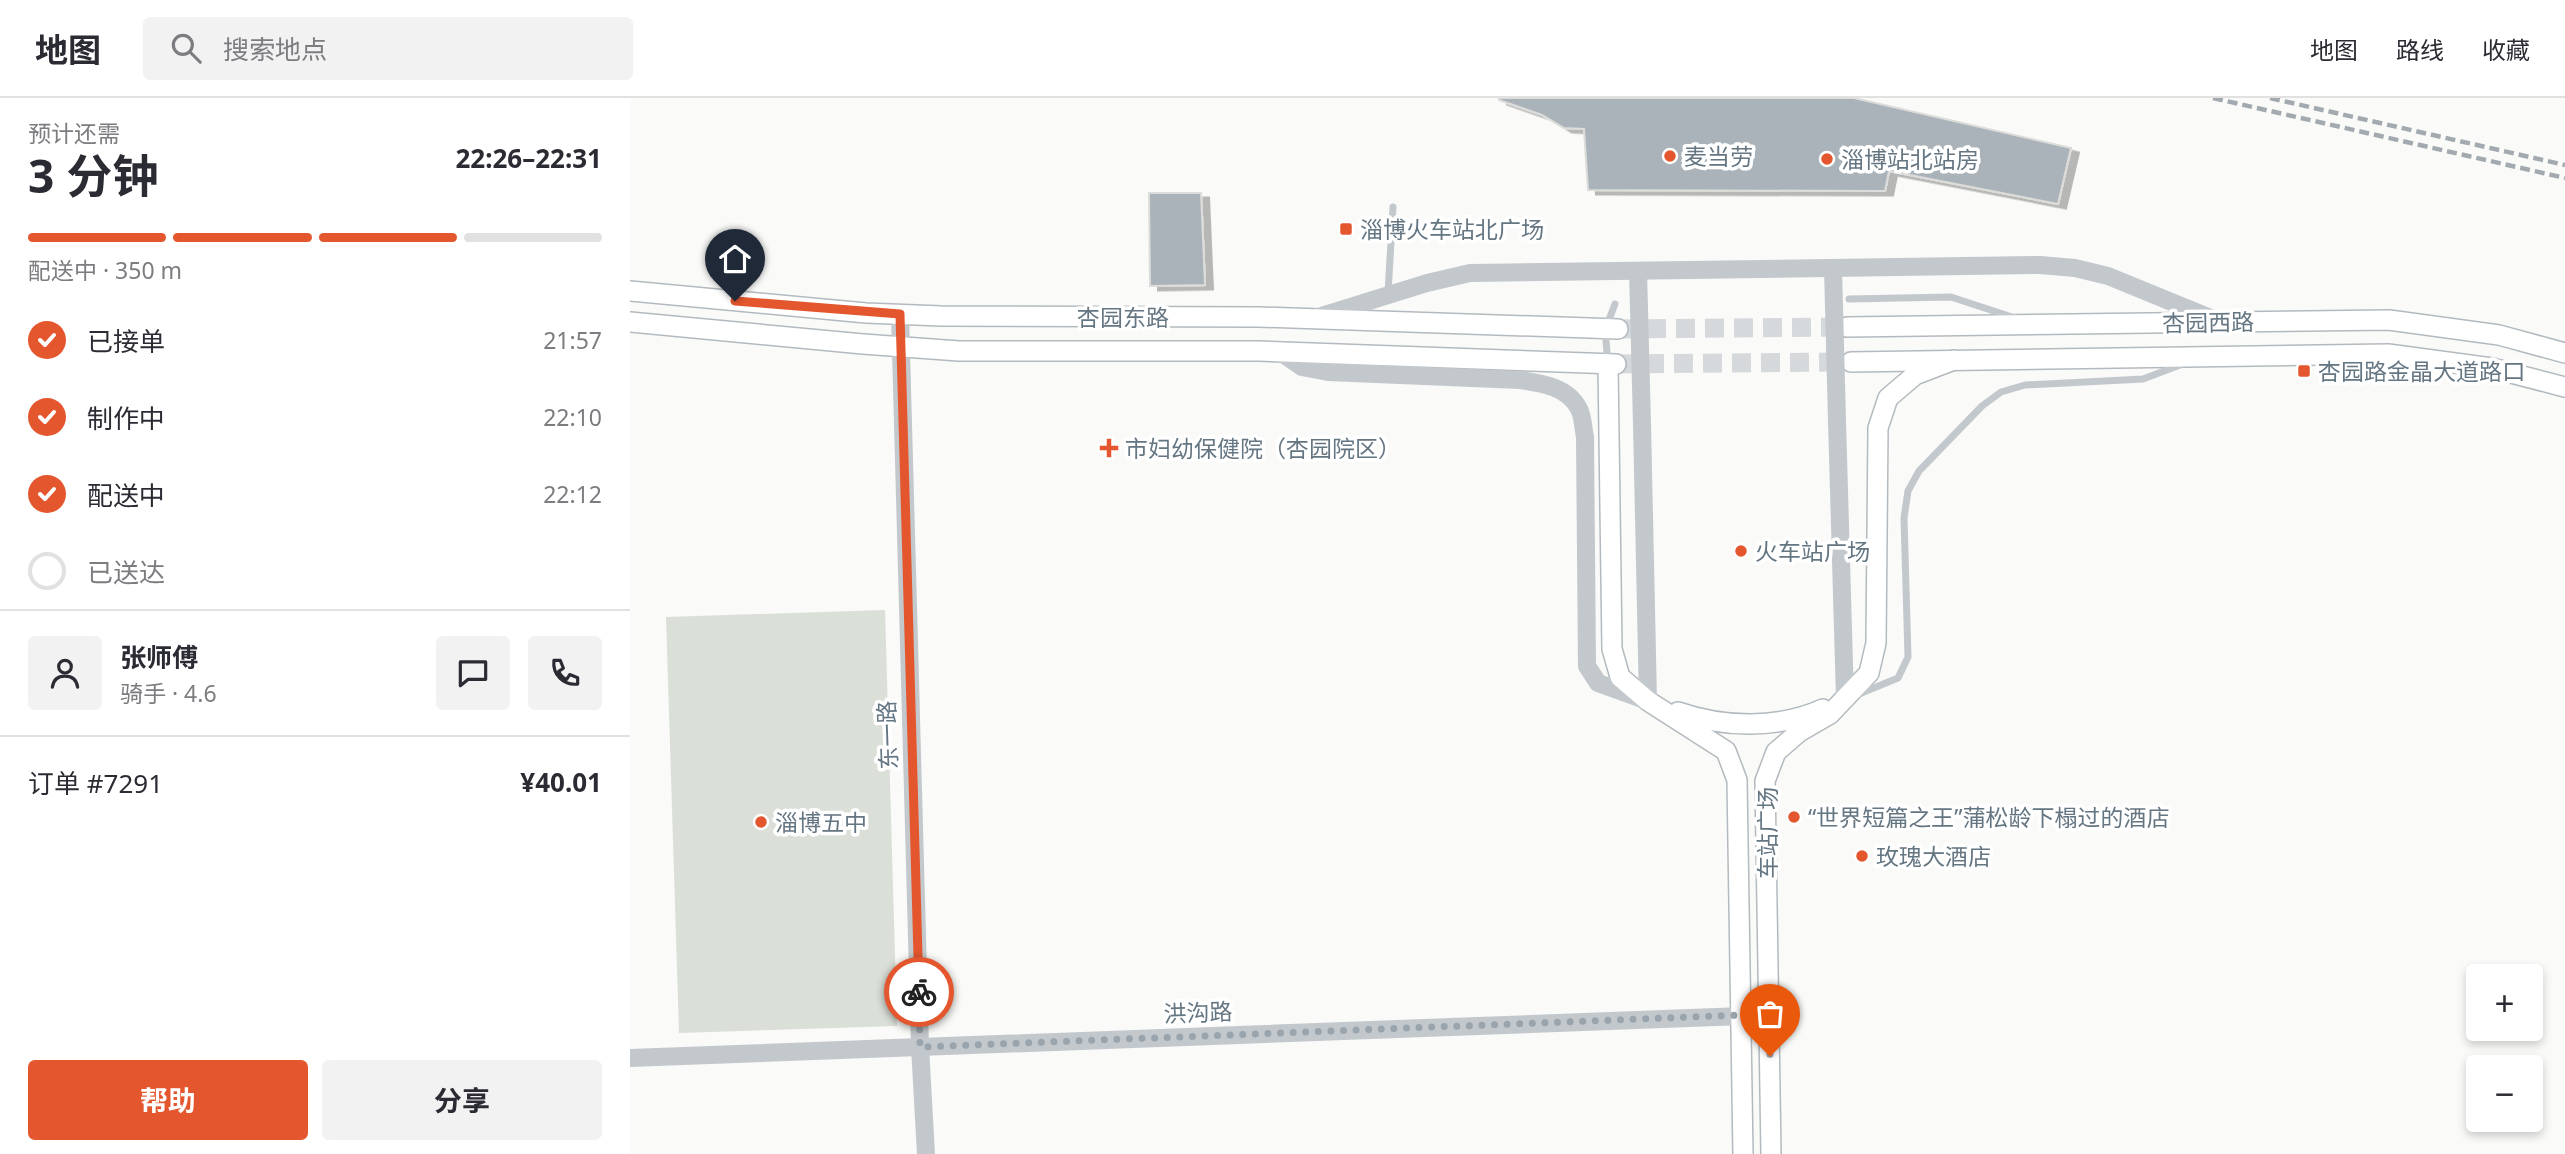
<!DOCTYPE html>
<html lang="zh">
<head>
<meta charset="utf-8">
<style>
  :root { --surface:#fff; --page:#f2f2f3; --text:#2b2b33; --muted:#7c7c81; --line:#e1e1e2; --accent:#e4572e }
  body { margin:0; font-family:"Noto Sans","Noto Sans SC",sans-serif; background:var(--page); color:var(--text); height:100vh; display:flex; flex-direction:column; font-size:26px; white-space:nowrap }
  * { box-sizing:border-box; margin:0 }
  p { font-size:23px; color:var(--muted) }
  .icon { flex:none; width:38px; height:38px; fill:none; stroke:currentColor; stroke-width:2; stroke-linecap:round; stroke-linejoin:round }
  .map { position:relative; flex:1; overflow:hidden }
  .details { display:flex; flex-direction:column; background:var(--surface); width:630px }
  .details>* { flex:none }
  .fabs { position:absolute; left:1836px; top:866px; display:grid; gap:14px }
  .fabs a { display:grid; place-items:center; width:77px; height:77px; border-radius:7px; background:var(--surface); box-shadow:0 4px 10px #0003; font-size:35px }
  .pin { position:absolute; display:grid; place-items:center; width:60px; height:60px; color:#fff; margin:-72px -30px; border-radius:50% 50% 50% 0; rotate:-45deg; box-shadow:0 0 7px #0007 }
  .pin .icon { rotate:45deg }
  .courier { position:absolute; display:grid; place-items:center; width:70px; height:70px; margin:-35px; border:5px solid #e4572e; border-radius:50%; background:#fff; color:#222; box-shadow:0 2px 9px #0007 }
  .overview em { font-style:normal; font-weight:700 }
  .overview div { display:flex; flex-direction:column-reverse }
  .overview { display:flex; align-items:center; justify-content:space-between; height:119px; padding:0 28px }
  h1 { font-size:46px; font-weight:700; line-height:52px }
  .bar { display:grid; grid-template-columns:repeat(4,1fr); gap:10px 7px; align-content:center; height:84px; padding:0 28px }
  .bar i { height:9px; border-radius:5px; background:var(--line) }
  .bar .selected { background:var(--accent) }
  .bar p { grid-column:span 4 }
  .line { display:flex; align-items:center; gap:18px; padding:0 28px; border-top:2px solid var(--line) }
  .line div { flex:1 }
  .round { display:grid; place-items:center; flex:none; width:74px; height:74px; border-radius:7px; background:var(--page) }
  ol { padding:0 28px; list-style:none }
  li { display:flex; align-items:center; gap:21px; height:77px }
  li p { margin-inline-start:auto }
  li .icon { padding:7px; border-radius:50%; background:var(--accent); color:#fff; stroke-width:4 }
  li:last-child { color:var(--muted) }
  li i { width:38px; height:38px; border:4px solid var(--line); border-radius:50% }
  .primary-button { display:flex; gap:14px; margin-top:auto; padding:14px 28px }
  .primary-button a { flex:1; height:80px; border-radius:7px; background:var(--accent); color:#fff; font-size:28px; font-weight:700; line-height:80px; text-align:center }
  .primary-button a+a { background:var(--page); color:var(--text) }
  header { display:flex; align-items:center; gap:42px; box-sizing:border-box; height:98px; padding:0 35px; background:var(--surface); border-bottom:2px solid var(--line) }
  header strong { font-size:33px }
  nav { display:flex; gap:38px; margin-inline-start:auto; font-size:24px }
  .search { width:490px; height:63px; background:var(--page); display:flex; align-items:center; gap:18px; box-sizing:border-box; padding:0 24px; border-radius:7px; color:var(--muted); font-size:26px }
  main { display:flex; flex:1; min-height:0 }
  .map>svg:first-child { display:block }
  .green { fill:#dadfd7 }
  .building { fill:#aab3b9; stroke:#dcdcda; stroke-width:2; filter:url(#shadow) }
  .lines { fill:none; stroke-linecap:round; stroke-linejoin:round }
  .secondary-tunnel { stroke:#d5d9db; stroke-width:19; stroke-dasharray:19 10; stroke-linecap:butt }
  .secondary-casing { stroke:#b3babf; stroke-width:22 }
  .service { stroke:#c3c8cc; stroke-width:7 }
  .tertiary { stroke:#c3c8cc; stroke-width:18 }
  .secondary { stroke:#fff; stroke-width:19 }
  .rail { stroke:#a2aab0; stroke-width:4.5; stroke-dasharray:10 5; stroke-linecap:butt }
  .tertiary-bridge { stroke:#c3c8cc; stroke-width:18 }
  .done { stroke:#99a4ac; stroke-width:7; stroke-dasharray:0 12.6 }
  .route { stroke:#e4572e; stroke-width:9 }
  .poi-dot { fill:#e4572e; stroke:#fff; stroke-width:2.5 }
  .labels { text-anchor:middle; dominant-baseline:central; stroke-width:7; stroke-linejoin:round; paint-order:stroke }
  .poi-label { font-size:23px; fill:#657683; stroke:#fff; text-anchor:start }
  .street-label { font-size:23px; fill:#657683; stroke:#fff }
</style>
</head>
<body>
<header>
<strong>地图</strong>
<div class="search"><svg class="icon" aria-label="search" viewBox="0 0 24 24"><circle cx="10" cy="10" r="6"/><path d="M15 15l6 6"/></svg>搜索地点</div>
<nav><a>地图</a><a>路线</a><a>收藏</a></nav>
</header>
<main>
<section class="details">
<div class="overview"><div><h1>3 分钟</h1><p>预计还需</p></div><em>22:26–22:31</em></div>
<div class="bar"><i class="selected"></i><i class="selected"></i><i class="selected"></i><i></i><p>配送中 · 350 m</p></div>
<ol>
<li><svg class="icon" aria-label="check" viewBox="0 0 24 24"><path d="M5 12l5 5 9-10"/></svg>已接单<p>21:57</p></li>
<li><svg class="icon" aria-label="check" viewBox="0 0 24 24"><path d="M5 12l5 5 9-10"/></svg>制作中<p>22:10</p></li>
<li><svg class="icon" aria-label="check" viewBox="0 0 24 24"><path d="M5 12l5 5 9-10"/></svg>配送中<p>22:12</p></li>
<li><i></i>已送达</li>
</ol>
<div class="line" style="height:126px"><a class="round"><svg class="icon" aria-label="person" viewBox="0 0 24 24"><circle cx="12" cy="8" r="4"/><path d="M4 21q1-7 8-7t8 7"/></svg></a><div><b>张师傅</b><p>骑手 · 4.6</p></div><a class="round"><svg class="icon" aria-label="chat" viewBox="0 0 24 24"><path d="M4 5h16v11H9l-5 4z"/></svg></a><a class="round"><svg class="icon" aria-label="phone" viewBox="0 0 24 24"><path d="M5 4h4l2 5-3 2q2 4 5 5l2-3 5 2v4C11 20 4 13 5 4z"/></svg></a></div>
<div class="line" style="height:91px"><div>订单 #7291</div><b>¥40.01</b></div>
<div class="primary-button"><a>帮助</a><a>分享</a></div>
</section>
<div class="map">
<svg width="1935" height="1056" viewBox="0 0 1935 1056">
  <defs>
    <filter id="shadow"><feDropShadow dx="8" dy="4.5" stdDeviation="0" flood-color="#0004"/></filter>
  </defs>
  <rect width="100%" height="100%" fill="#fafaf8"/>
  <!-- green -->
  <polygon class="green" points="255,512 267,928 49,935 36,519"/>
  <!-- building -->
  <g class="building">
    <polygon points="869,0 1224,0 1441,50 1428,106 1259,73 1255,93 958,92 954,31 934,30 912,17 869,2"/>
    <polygon points="519,95 571,95 575,187 520,188"/>
  </g>
  <g class="lines">
    <!-- secondary-tunnel -->
    <g class="secondary-tunnel">
      <polyline points="988,231 1217,229"/>
      <polyline points="986,266 1221,264"/>
    </g>
    <defs>
      <g id="secondary">
        <polyline points="0,193 236,215 311,218 629,219 988,231"/>
        <polyline points="0,224 233,246 329,253 629,253 986,266"/>
        <polyline points="1217,229 1759,222 1869,237 1935,255"/>
        <polyline points="1221,264 1758,256 1862,270 1935,289"/>
        <polyline points="978,266 982,551 990,579 1018,603 1096,653 1107,682 1113,1056"/>
        <path d="M1048,614C1094,630 1148,631 1193,611"/>
        <polyline points="1141,1056 1135,683 1146,654 1169,634 1200,616 1239,575 1246,545 1248,330 1258,300 1285,277 1324,262"/>
      </g>
    </defs>
    <!-- secondary casing -->
    <use href="#secondary" class="secondary-casing"/>
    <!-- service -->
    <g class="service">
      <polyline points="758,195 763,109"/>
      <polyline points="1219,201 1321,199 1385,220"/>
      <polyline points="978,265 975,232 985,206"/>
      <polyline points="1229,596 1268,580 1278,559 1274,420 1278,393 1289,373 1352,308 1371,294 1395,287 1513,281 1550,267"/>
    </g>
    <!-- tertiary -->
    <g class="tertiary">
      <polyline points="270,216 290,949 296,1056"/>
      <polyline points="688,219 797,185 840,175 1410,167 1445,170 1478,178 1588,223"/>
      <path d="M649,253L672,269L698,274L890,282C912,285 938,289 949,311C953,318 953,330 955,339L957,568L968,585L1018,603L1012,326"/>
      <polyline points="1207,323 1215,601"/>
      <polyline points="0,960 1139,917"/>
    </g>
    <!-- secondary -->
    <use href="#secondary" class="secondary"/>
    <!-- rail -->
    <g class="rail">
      <polyline points="1583,0 1935,80"/>
      <polyline points="1640,0 1935,67"/>
    </g>
    <!-- tertiary-bridge -->
    <g class="tertiary-bridge">
      <polyline points="1203,170 1207,323"/>
      <polyline points="1008,173 1012,326"/>
    </g>
  </g>
  <g class="lines">
    <!-- done -->
    <polyline class="done" points="289,894 290,949 1139,916 1140,958"/>
    <!-- route -->
    <polyline class="route" points="105,203 270,216 289,894"/>
  </g>
  <!-- markers -->
  <g class="poi-dot">
    <circle cx="1040" cy="58" r="7"/>
    <circle cx="1197" cy="61" r="7"/>
    <rect x="709" y="124" width="14" height="14" rx="3.5"/>
    <rect x="1667" y="266" width="14" height="14" rx="3.5"/>
    <path d="M475.5 339.5h7v7h7v7h-7v7h-7v-7h-7v-7h7z"/>
    <circle cx="1111" cy="453" r="7"/>
    <circle cx="1164" cy="719" r="7"/>
    <circle cx="131" cy="724" r="7"/>
    <circle cx="1232" cy="758" r="7"/>
  </g>
  <g class="labels">
    <!-- poi labels -->
    <g class="poi-label">
      <text x="1054" y="58">麦当劳</text>
      <text x="1211" y="61">淄博站北站房</text>
      <text x="730" y="131">淄博火车站北广场</text>
      <text x="1688" y="273">杏园路金晶大道路口</text>
      <text x="495" y="350">市妇幼保健院（杏园院区）</text>
      <text x="1125" y="453">火车站广场</text>
      <text x="1178" y="719">“世界短篇之王”蒲松龄下榻过的酒店</text>
      <text x="145" y="724">淄博五中</text>
      <text x="1246" y="758">玫瑰大酒店</text>
    </g>
    <!-- street labels -->
    <g class="street-label">
      <text x="493" y="219">杏园东路</text>
      <text transform="translate(1578 224) rotate(-1)">杏园西路</text>
      <text transform="translate(257 637) rotate(-92)">东一路</text>
      <text transform="translate(1137 735) rotate(-90)">车站广场</text>
      <text transform="translate(568 914) rotate(-2)">洪沟路</text>
    </g>
  </g>
</svg>
<div class="fabs">
<a>+</a>
<a>−</a>
</div>
<div class="pin" style="left:1140px;top:958px;background:#ea580c"><svg class="icon" aria-label="bag" viewBox="0 0 24 24"><path d="M5 8h14l-1 12H6zM9 8a3 3 0 0 1 6 0"/></svg></div>
<div class="pin" style="left:105px;top:203px;background:#1f2937"><svg class="icon" aria-label="home" viewBox="0 0 24 24"><path d="M3 11l9-7 9 7M6 9v11h12V9"/></svg></div>
<div class="courier" style="left:289px;top:894px"><svg class="icon" aria-label="bike" viewBox="0 0 24 24"><circle cx="6" cy="16" r="4"/><circle cx="18" cy="16" r="4"/><path d="M6 16l4-8h5l3 8M10 8l3 8H6M13 5h3"/></svg></div>
</div>
</main>
</body>
</html>
